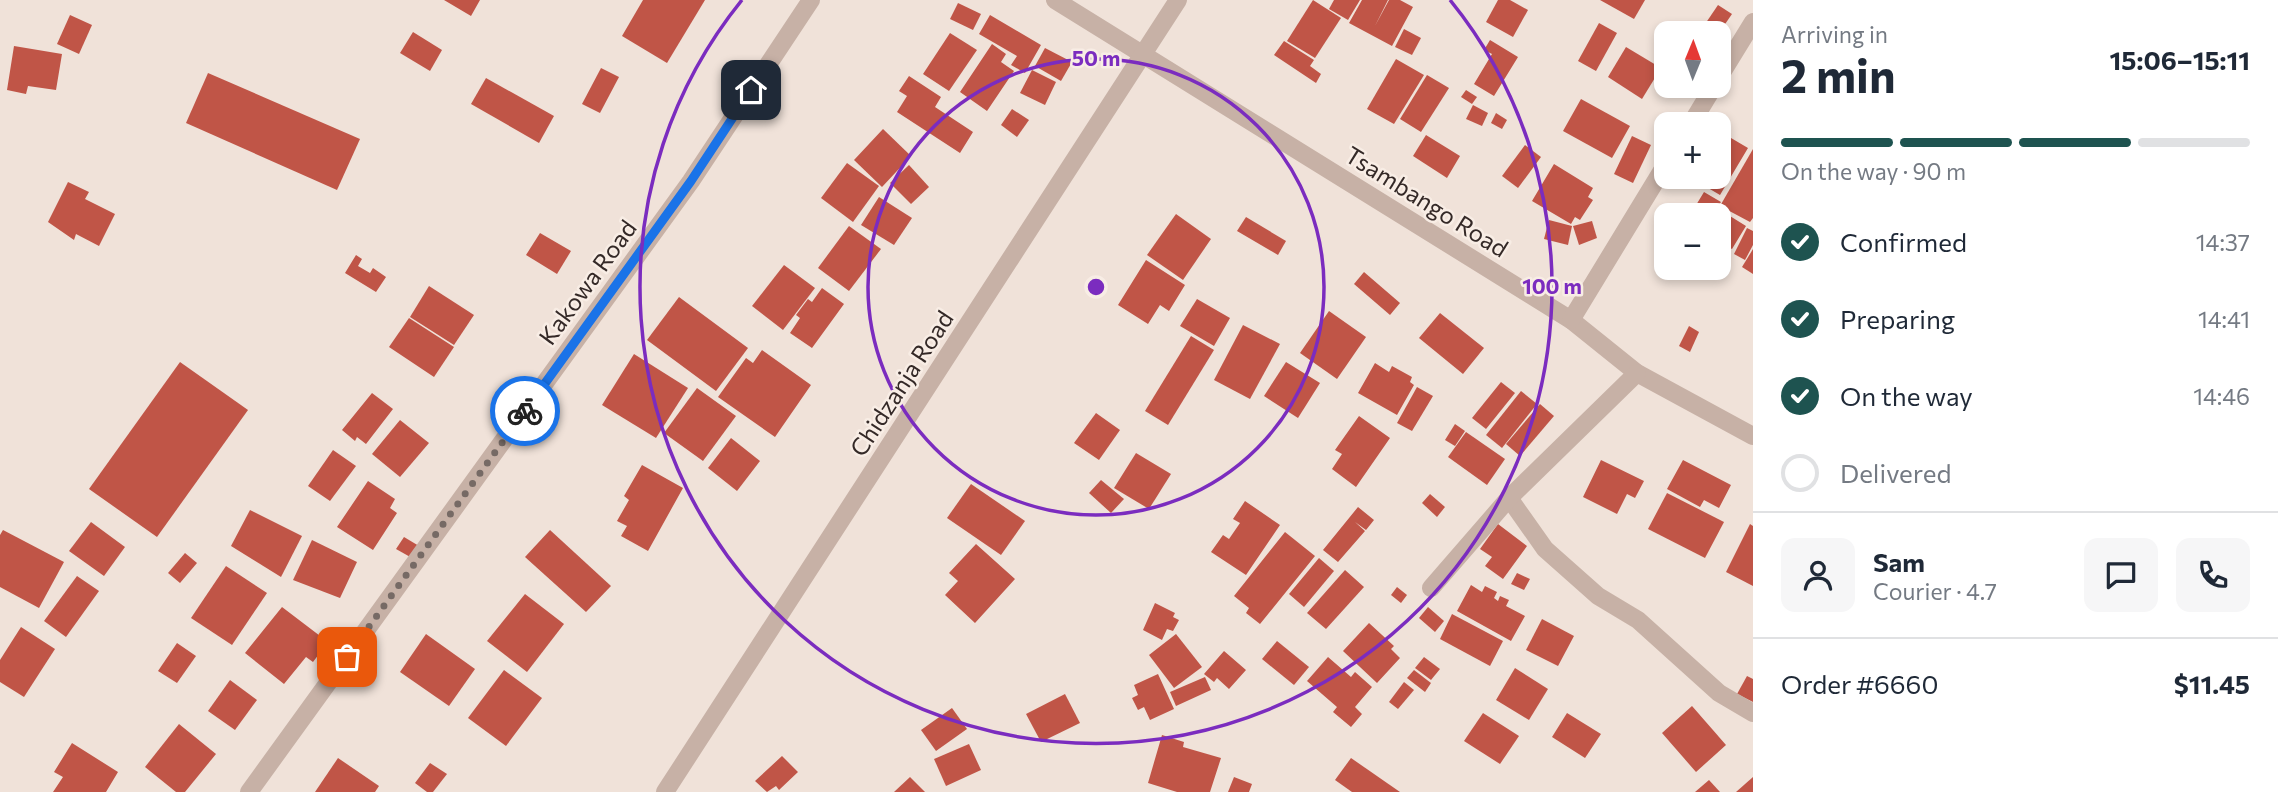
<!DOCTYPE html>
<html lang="en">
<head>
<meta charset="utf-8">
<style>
  :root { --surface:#fff; --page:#f6f6f7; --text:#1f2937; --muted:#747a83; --line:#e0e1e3; --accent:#1e5350 }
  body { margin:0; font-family:Commissioner,sans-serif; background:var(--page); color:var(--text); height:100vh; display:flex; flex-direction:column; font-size:26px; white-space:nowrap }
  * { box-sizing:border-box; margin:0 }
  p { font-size:23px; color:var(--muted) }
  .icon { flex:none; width:38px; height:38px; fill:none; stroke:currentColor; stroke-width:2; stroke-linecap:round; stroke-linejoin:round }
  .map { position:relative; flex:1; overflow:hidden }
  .details { display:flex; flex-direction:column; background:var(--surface); width:525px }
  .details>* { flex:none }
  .needle { width:46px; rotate:1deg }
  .fabs { position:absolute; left:1654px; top:21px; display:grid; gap:14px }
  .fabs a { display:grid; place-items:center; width:77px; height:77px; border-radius:14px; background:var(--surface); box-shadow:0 4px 10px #0003; font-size:35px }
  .pin { position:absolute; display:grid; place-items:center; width:60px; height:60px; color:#fff; margin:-30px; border-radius:14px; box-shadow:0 4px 10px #0006 }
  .courier { position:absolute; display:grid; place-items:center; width:70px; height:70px; margin:-35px; border:5px solid #1a73e8; border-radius:50%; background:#fff; color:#222; box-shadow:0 2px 9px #0007 }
  .summary em { font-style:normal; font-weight:700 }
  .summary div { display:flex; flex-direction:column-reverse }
  .summary { display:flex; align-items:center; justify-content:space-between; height:119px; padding:0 28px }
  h1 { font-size:46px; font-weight:700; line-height:52px }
  .bar { display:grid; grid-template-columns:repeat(4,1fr); gap:10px 7px; align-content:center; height:84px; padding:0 28px }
  .bar i { height:9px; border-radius:5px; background:var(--line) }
  .bar .active { background:var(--accent) }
  .bar p { grid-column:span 4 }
  .line { display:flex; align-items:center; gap:18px; padding:0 28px; border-top:2px solid var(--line) }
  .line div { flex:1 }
  .round { display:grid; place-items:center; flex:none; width:74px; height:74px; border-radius:14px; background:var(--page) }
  ol { padding:0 28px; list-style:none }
  li { display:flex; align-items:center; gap:21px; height:77px }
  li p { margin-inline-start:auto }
  li .icon { padding:7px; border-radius:50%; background:var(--accent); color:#fff; stroke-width:4 }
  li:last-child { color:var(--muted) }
  li i { width:38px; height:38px; border:4px solid var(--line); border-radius:50% }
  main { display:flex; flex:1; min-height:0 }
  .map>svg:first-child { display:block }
  .building { fill:#c05547 }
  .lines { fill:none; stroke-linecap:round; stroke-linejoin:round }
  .minor { stroke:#c7b1a6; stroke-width:18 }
  .done { stroke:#766a65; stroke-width:7; stroke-dasharray:0 12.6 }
  .route { stroke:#1a73e8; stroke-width:9 }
  .ring { fill:none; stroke:#7b2cbf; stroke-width:3.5 }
  .labels { text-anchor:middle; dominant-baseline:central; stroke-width:5; stroke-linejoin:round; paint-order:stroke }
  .street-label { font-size:24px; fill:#342927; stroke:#f8ede5 }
  .centre { fill:#7b2cbf; stroke:#f8ede5; stroke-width:3.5 }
  .ring-label { font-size:21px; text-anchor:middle; font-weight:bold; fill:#7b2cbf; stroke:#f8ede5; stroke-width:5; stroke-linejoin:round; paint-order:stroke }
</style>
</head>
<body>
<main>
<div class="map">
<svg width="1753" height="792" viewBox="0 0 1753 792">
  <rect width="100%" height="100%" fill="#f0e2d9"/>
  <!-- building -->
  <g class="building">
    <polygon points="444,0 480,0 471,16"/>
    <polygon points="643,0 705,0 667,63 622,36"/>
    <polygon points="1313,0 1341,18 1315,58 1287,41"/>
    <polygon points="1334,0 1360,0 1348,20 1329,9"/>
    <polygon points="1362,0 1388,0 1375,26 1389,0 1400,0 1413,7 1392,46 1349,23"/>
    <polygon points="1498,0 1510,0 1528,10 1513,37 1486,22"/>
    <polygon points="1600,0 1645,0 1634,19"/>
    <polygon points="958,3 981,14 973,30 950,19"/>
    <polygon points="1718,5 1732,14 1719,33 1699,33"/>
    <polygon points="70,15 92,25 79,54 57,44"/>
    <polygon points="990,15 1041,45 1025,73 1011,65 1017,56 979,34"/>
    <polygon points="1599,23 1617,33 1596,71 1578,61"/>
    <polygon points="1404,29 1421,38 1412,55 1395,47"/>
    <polygon points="413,32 442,50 430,71 400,53"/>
    <polygon points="950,33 977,50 949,91 923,74"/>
    <polygon points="1490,40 1518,57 1494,96 1474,84 1492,54 1484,50"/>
    <polygon points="1284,41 1314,60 1310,66 1321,74 1316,83 1274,55"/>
    <polygon points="992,44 1006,54 1001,62 1014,71 987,111 960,92"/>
    <polygon points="14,46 62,54 56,90 28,86 26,94 7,90"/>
    <polygon points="1626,47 1661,68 1642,99 1608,77"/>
    <polygon points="1045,48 1072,62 1061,81 1035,66"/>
    <polygon points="1396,59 1424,75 1394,124 1367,109"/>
    <polygon points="601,68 619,77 600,113 582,104"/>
    <polygon points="1032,70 1056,82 1045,105 1020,93"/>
    <polygon points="208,73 360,139 337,190 186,123"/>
    <polygon points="1427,75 1449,88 1421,132 1400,119"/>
    <polygon points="909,76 941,97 935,107 973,132 960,153 897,112 907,96 899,91"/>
    <polygon points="486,78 554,116 539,143 471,104"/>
    <polygon points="1466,90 1477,97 1472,104 1461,97"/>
    <polygon points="1581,99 1630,126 1612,158 1563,131"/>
    <polygon points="1473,105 1488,113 1482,126 1466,119"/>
    <polygon points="1012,109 1029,120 1017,137 1001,125"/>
    <polygon points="1496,113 1507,120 1502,129 1491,123"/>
    <polygon points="883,129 911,156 882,187 854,160"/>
    <polygon points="1426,135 1460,156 1447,178 1413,156"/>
    <polygon points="1632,136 1651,145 1633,183 1614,174"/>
    <polygon points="1731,138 1748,148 1720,195 1703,185 1708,177 1718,177 1718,159"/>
    <polygon points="1525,145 1541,157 1518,188 1502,176"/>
    <polygon points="1753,149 1753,218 1750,222 1720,206"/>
    <polygon points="847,163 879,186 853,222 821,198"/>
    <polygon points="1554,164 1593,188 1588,197 1593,200 1580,220 1575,217 1571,224 1532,201"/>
    <polygon points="909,165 929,187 911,204 890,183"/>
    <polygon points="68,182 89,192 85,199 115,214 99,246 76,234 74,240 48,222"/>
    <polygon points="1704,192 1721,202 1717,208 1746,226 1732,249 1726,246 1723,251 1718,248 1718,215 1690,215"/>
    <polygon points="879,197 912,218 894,245 861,225"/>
    <polygon points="1176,214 1211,239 1183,280 1147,255"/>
    <polygon points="1246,217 1286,241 1278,255 1237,231"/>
    <polygon points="1549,220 1572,226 1568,245 1544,239"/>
    <polygon points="1592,221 1597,238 1579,245 1573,226"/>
    <polygon points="849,226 881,249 849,291 818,268"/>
    <polygon points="1747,228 1753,231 1753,245 1745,260 1734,254"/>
    <polygon points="540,233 571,251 557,274 526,255"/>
    <polygon points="1753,249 1753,274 1742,267"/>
    <polygon points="356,255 362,259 358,266 370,273 373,268 386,277 376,292 345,273"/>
    <polygon points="1146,260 1185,285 1169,311 1160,305 1148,324 1118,305"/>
    <polygon points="784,265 815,288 783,330 752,306"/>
    <polygon points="1364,272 1400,303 1390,315 1354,284"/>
    <polygon points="429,286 474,315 454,345 410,317"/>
    <polygon points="822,288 844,304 812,348 790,333 800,318 796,315 808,299 812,302"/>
    <polygon points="679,297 748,348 716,391 647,340"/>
    <polygon points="1197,299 1230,318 1214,346 1180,326"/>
    <polygon points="1329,311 1366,337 1337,379 1300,353"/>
    <polygon points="1440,313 1484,348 1463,374 1419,338"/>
    <polygon points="409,318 454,347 434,377 389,347"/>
    <polygon points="1243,325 1280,344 1250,399 1214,380"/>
    <polygon points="1689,326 1699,332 1690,352 1679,346"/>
    <polygon points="1191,336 1214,350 1168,425 1145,411"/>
    <polygon points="762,350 811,385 775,437 718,397 746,358 753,363"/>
    <polygon points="634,354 688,388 656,438 602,405"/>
    <polygon points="180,362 248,410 157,537 89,489"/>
    <polygon points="1286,362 1320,383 1298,418 1264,396"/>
    <polygon points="1375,363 1389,372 1392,366 1412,377 1410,382 1414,385 1397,415 1358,393"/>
    <polygon points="1501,382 1515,393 1486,429 1472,418"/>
    <polygon points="1417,387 1433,396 1412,431 1397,423"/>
    <polygon points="697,388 736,416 703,461 664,433"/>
    <polygon points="1521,391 1537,404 1502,448 1486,435"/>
    <polygon points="372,393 393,409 366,444 357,437 355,441 342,430"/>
    <polygon points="1540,404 1554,416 1520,456 1506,444"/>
    <polygon points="1096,413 1120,430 1099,460 1074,443"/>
    <polygon points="1359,416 1390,438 1356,487 1332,469 1342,454 1335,450"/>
    <polygon points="400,420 429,443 400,477 372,454"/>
    <polygon points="1455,424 1465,431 1455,446 1445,440"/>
    <polygon points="1466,432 1505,459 1487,485 1448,457"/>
    <polygon points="731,438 760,461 737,491 708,468"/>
    <polygon points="333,450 356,466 330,501 308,486"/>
    <polygon points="1136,453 1171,474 1149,509 1114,488"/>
    <polygon points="1601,460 1644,481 1635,498 1627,494 1617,514 1583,497"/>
    <polygon points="1683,460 1731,485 1719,508 1704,500 1700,507 1667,489"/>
    <polygon points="642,465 683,488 648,551 621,536 627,526 617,521 629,500 624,496"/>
    <polygon points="1101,480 1124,499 1111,513 1089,493"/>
    <polygon points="368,481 395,499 390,508 397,513 373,550 337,527"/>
    <polygon points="971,484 1025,521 1001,555 947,518"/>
    <polygon points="1667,493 1724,522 1705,558 1648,529"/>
    <polygon points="1430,494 1445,507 1437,517 1422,503"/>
    <polygon points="1245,501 1280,525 1246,575 1211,552 1223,535 1229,539 1240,523 1233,519"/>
    <polygon points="1358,507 1374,520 1366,530 1355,522 1365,531 1338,562 1323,550"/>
    <polygon points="250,510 302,536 281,577 231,546"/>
    <polygon points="91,522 125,547 104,576 69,551"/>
    <polygon points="1498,524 1527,546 1503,579 1485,566 1492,557 1480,549"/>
    <polygon points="1750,524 1753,526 1753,586 1726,572"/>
    <polygon points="3,530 64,562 39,608 0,587 0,535"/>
    <polygon points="550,530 611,586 586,612 525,557"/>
    <polygon points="1285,532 1315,556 1260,624 1246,613 1249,608 1234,596"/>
    <polygon points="404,537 419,546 412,558 396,549"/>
    <polygon points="312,540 357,562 340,598 293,580"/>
    <polygon points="976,544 1015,579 975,623 945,595 958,581 949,573"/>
    <polygon points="185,553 197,563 180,583 168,573"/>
    <polygon points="1319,558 1334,571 1304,607 1289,594"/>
    <polygon points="226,566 267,593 232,645 191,618"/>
    <polygon points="1345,570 1364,587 1326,629 1307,613"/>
    <polygon points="1517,573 1530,579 1524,590 1511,584"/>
    <polygon points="77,576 99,591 66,637 44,621"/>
    <polygon points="1471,585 1482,592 1485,586 1497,592 1494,598 1498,601 1500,596 1509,600 1506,606 1525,616 1511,641 1457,611"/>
    <polygon points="1397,587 1407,595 1401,603 1391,595"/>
    <polygon points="525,594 564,624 527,672 487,641"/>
    <polygon points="1155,603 1175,613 1173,617 1179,620 1173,631 1167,629 1162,640 1143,630"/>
    <polygon points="282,607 328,642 313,662 306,657 284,684 245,653"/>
    <polygon points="1428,607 1444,621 1435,632 1419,618"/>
    <polygon points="1452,614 1503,641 1490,666 1440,639"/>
    <polygon points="1542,619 1574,636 1558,666 1526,650"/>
    <polygon points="1369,623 1394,646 1391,649 1400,658 1377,683 1343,651"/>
    <polygon points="21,627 55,649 24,697 0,682 0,660"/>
    <polygon points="426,634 475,669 449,706 400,672"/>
    <polygon points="1176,634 1202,667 1174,688 1149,655"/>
    <polygon points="1277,641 1309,667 1294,685 1262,659"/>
    <polygon points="177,643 196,656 177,683 158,671"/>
    <polygon points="1224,651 1246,670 1229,689 1217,678 1214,682 1204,674"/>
    <polygon points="1328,657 1351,677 1355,672 1372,687 1355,707 1362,714 1351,727 1333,712 1337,707 1307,681"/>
    <polygon points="1424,657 1440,669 1431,680 1415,668"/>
    <polygon points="1515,668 1548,689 1529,720 1496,700"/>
    <polygon points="504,670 542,698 506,746 468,718"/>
    <polygon points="1414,670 1431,683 1425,692 1407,678"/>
    <polygon points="1158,674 1174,709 1150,720 1144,707 1138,710 1132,698 1138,695 1134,685"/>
    <polygon points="1747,676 1753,679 1753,702 1737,694"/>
    <polygon points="1205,677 1211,690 1176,706 1170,692"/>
    <polygon points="230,680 257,700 235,730 208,711"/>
    <polygon points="1404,682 1414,690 1398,709 1389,702"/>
    <polygon points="1065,694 1080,723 1041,742 1026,714"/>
    <polygon points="1692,706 1726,745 1696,772 1662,733"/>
    <polygon points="952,708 967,729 936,751 921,730"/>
    <polygon points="1483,713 1519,736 1500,764 1464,741"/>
    <polygon points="1567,713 1601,734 1585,758 1552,737"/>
    <polygon points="179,724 216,754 185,792 176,792 145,767"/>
    <polygon points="1162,735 1184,742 1183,747 1221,758 1210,792 1177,792 1148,783"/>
    <polygon points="72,743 118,772 106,792 53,792 63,777 54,772"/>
    <polygon points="969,744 981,770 946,786 934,759"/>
    <polygon points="782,756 798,772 779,790 776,786 767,792 755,781"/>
    <polygon points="338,758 379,786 375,792 315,792"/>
    <polygon points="1351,758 1400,792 1352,792 1335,780"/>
    <polygon points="430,763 447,774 433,792 427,792 415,783"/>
    <polygon points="910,777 925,792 894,792"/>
    <polygon points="1234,777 1252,784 1249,792 1228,792"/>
    <polygon points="1753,777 1753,792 1736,792"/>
    <polygon points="1709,780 1720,792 1695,792"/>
  </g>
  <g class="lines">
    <!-- minor -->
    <g class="minor">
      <polyline points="1055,0 1571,320 1637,373 1753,436"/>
      <polyline points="1718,79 1753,22"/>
      <polyline points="1691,124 1714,86"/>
      <polyline points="1571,320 1666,164"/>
      <polyline points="1509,498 1545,549 1598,596 1638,620 1719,693 1753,713"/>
      <polyline points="1431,588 1509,498 1637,373"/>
      <polyline points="249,792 691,181 811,0"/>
      <polyline points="665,792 1178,0"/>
    </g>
  </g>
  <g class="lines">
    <!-- done -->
    <polyline class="done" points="347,657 525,411"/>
    <!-- route -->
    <polyline class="route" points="525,411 691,181 751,90"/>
  </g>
  <!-- distance rings -->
  <g class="ring">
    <circle cx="1096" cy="287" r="228"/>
    <path d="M1450 0A456 456 0 1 1 742 0"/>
  </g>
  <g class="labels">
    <!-- street labels -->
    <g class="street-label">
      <text transform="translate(1427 201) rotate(32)">Tsambango Road</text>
      <text transform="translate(587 282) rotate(-54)">Kakowa Road</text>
      <text transform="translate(901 383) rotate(-57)">Chidzanja Road</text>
    </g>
  </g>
  <circle cx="1096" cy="287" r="10" class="centre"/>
  <g class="ring-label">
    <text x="1096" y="66">50 m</text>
    <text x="1552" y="294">100 m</text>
  </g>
</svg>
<div class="fabs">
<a><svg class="needle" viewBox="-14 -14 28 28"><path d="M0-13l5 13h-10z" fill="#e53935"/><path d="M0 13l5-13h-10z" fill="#747a83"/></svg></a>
<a>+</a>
<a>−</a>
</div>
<div class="pin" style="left:347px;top:657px;background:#ea580c"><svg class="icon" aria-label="bag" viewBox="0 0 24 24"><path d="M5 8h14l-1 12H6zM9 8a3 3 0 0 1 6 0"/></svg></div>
<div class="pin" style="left:751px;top:90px;background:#1f2937"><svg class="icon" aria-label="home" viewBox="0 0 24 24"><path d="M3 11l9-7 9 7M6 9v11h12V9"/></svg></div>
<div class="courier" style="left:525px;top:411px"><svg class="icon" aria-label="bike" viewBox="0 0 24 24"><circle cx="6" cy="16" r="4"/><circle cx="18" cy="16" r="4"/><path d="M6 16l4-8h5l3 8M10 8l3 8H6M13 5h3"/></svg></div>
</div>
<section class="details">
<div class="summary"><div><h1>2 min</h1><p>Arriving in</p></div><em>15:06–15:11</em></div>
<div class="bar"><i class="active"></i><i class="active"></i><i class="active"></i><i></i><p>On the way · 90 m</p></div>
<ol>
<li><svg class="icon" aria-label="check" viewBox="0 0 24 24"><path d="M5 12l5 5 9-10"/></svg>Confirmed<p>14:37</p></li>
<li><svg class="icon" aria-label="check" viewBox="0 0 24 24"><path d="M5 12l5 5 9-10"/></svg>Preparing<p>14:41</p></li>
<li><svg class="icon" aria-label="check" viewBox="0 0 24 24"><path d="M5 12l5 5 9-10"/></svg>On the way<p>14:46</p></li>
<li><i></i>Delivered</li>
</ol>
<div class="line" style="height:126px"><a class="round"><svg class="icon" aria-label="person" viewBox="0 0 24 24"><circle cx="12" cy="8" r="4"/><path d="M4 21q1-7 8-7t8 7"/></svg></a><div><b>Sam</b><p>Courier · 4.7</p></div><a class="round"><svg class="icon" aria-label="chat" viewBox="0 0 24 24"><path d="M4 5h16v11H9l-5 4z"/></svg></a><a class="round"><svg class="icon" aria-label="phone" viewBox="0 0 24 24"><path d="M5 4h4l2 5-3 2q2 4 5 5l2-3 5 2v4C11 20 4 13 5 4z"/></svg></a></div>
<div class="line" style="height:91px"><div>Order #6660</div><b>$11.45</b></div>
</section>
</main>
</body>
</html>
